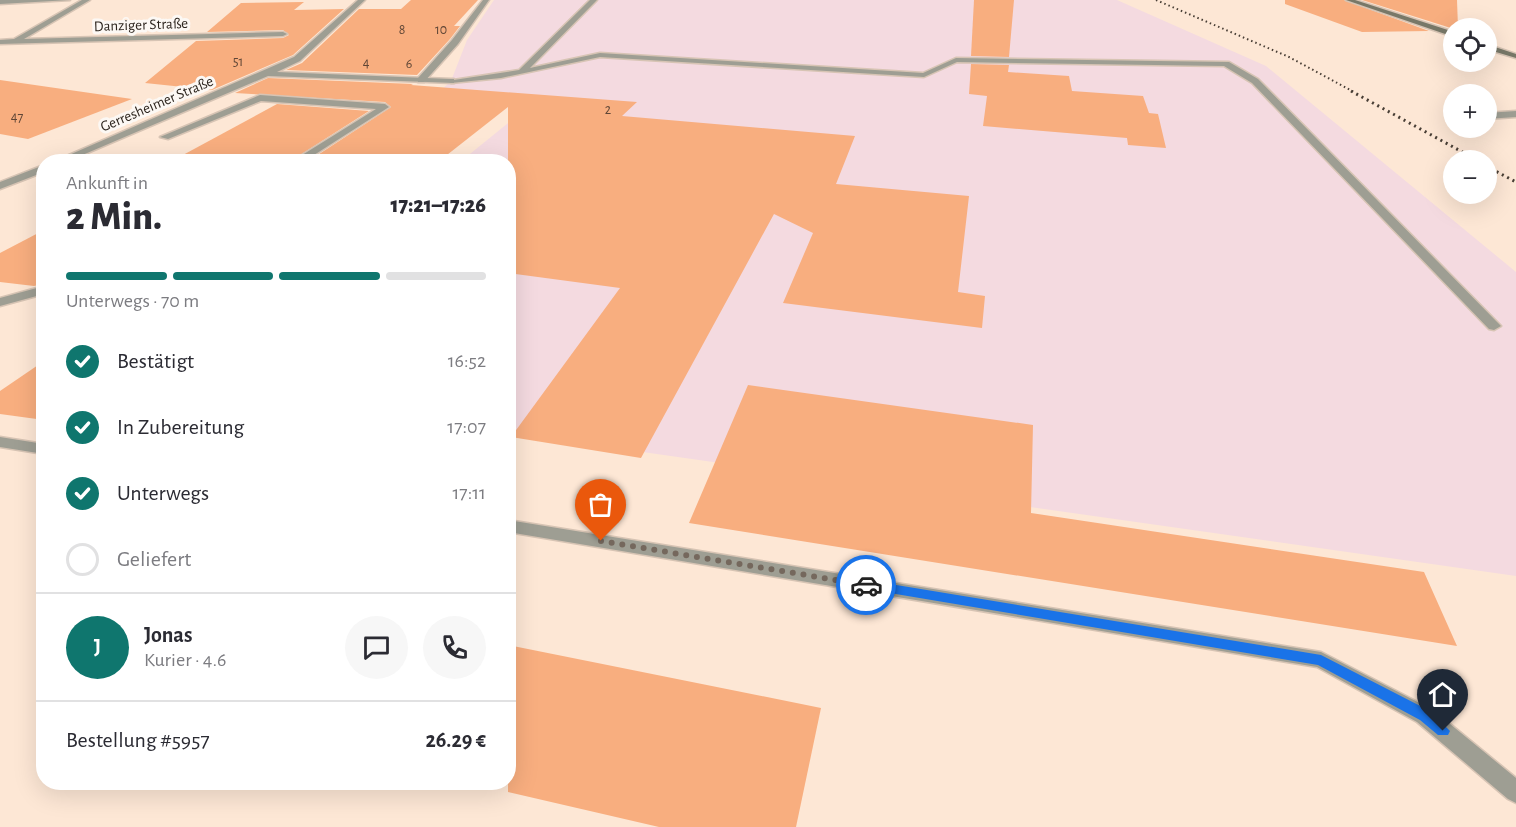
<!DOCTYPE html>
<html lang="de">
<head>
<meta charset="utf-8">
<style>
  :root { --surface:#fff; --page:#f7f7f7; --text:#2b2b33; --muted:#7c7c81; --line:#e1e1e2; --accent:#0f766e }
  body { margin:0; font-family:"Alegreya Sans",sans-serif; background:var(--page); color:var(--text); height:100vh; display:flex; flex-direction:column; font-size:22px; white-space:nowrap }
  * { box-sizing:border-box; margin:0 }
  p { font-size:20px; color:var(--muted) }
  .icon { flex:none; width:33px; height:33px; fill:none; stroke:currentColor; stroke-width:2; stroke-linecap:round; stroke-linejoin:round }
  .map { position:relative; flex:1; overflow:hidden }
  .drawer { position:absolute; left:36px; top:154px; width:480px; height:636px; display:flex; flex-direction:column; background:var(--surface); border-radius:24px; box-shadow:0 6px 24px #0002 }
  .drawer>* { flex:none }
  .tools { position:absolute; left:1443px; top:18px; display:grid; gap:12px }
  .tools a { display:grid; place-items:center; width:54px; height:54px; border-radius:50%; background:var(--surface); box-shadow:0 6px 24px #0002; font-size:30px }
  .pin { position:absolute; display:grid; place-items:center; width:51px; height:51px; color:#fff; margin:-62px -26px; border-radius:50% 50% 50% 0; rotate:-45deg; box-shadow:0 0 6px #0007 }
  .pin .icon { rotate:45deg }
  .courier { position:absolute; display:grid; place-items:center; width:60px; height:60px; margin:-30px; border:4px solid #1a73e8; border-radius:50%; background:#fff; color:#222; box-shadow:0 2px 8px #0007 }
  .summary em { font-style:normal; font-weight:800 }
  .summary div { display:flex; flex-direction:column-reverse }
  .summary { display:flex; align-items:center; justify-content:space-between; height:102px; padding:0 30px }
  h1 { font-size:39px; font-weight:800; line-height:45px }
  .bar { display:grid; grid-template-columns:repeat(4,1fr); gap:9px 6px; align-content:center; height:72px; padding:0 30px }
  .bar i { height:8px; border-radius:4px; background:var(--line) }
  .bar .current { background:var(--accent) }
  .bar p { grid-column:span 4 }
  .line { display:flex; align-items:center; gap:15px; padding:0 30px; border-top:2px solid var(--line) }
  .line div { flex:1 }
  .round { display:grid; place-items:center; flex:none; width:63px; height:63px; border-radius:32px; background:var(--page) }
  ol { padding:0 30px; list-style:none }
  li { display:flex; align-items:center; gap:18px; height:66px }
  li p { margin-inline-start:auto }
  li .icon { padding:6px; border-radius:50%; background:var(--accent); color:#fff; stroke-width:4 }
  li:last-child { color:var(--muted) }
  li i { width:33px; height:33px; border:3px solid var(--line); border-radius:50% }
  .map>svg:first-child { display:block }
  .industrial { fill:#f4dae0 }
  .building { fill:#f8ae7f }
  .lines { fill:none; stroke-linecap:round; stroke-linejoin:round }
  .lane-casing { stroke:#d7c4b4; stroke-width:3 }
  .street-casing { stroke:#d7c4b4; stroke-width:3 }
  .secondary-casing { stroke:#d7c4b4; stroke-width:3 }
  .lane { fill:#9e9e93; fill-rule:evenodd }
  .street { fill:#9e9e93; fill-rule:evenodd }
  .secondary { fill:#787868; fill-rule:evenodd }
  .rail-far1 { stroke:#483e35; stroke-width:2; stroke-dasharray:1.5 3; stroke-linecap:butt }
  .rail { stroke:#483e35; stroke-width:3; stroke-dasharray:2 4; stroke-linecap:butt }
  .route { fill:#1a73e8 }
  .done { stroke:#75685d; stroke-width:6; stroke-dasharray:0 10.8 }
  .labels { text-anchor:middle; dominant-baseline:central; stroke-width:6; stroke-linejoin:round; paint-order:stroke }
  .far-number-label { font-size:14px; fill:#5f4636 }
  .far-street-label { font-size:15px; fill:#2c241d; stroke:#fcf8f4 }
</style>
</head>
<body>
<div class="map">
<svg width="1516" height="827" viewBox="0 0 1516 827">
  <rect width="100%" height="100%" fill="#fde7d5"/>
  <!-- industrial -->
  <polygon class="industrial" points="494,0 1117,0 1266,66 1516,272 1516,576 509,433 508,162 460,162 534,102 437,94 451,81 467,40"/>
  <!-- building -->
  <g class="building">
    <polygon points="411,0 478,0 454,26 460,26 450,39 417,75 286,70 302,63 359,9 401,9"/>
    <polygon points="974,0 1014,0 1009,57 971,56"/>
    <polygon points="1285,0 1344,0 1429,31 1362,32 1285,4"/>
    <polygon points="1362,0 1457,0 1458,28 1454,29"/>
    <polygon points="304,2 294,10 344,9 293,55 212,90 145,83 196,41 283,38 289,35 283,30 207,32 241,3"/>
    <polygon points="971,64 1009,65 1008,72 1069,76 1072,91 1143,96 1149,113 1158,114 1166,148 1128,145 1127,138 983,126 987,96 969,94"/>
    <polygon points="268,78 413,84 411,85 637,102 622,116 855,136 836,184 969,196 958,292 985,296 982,328 783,303 813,233 774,214 641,458 511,437 620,288 508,273 508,107 438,162 307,162 391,107 385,102 235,93"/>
    <polygon points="0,80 132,99 28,139 0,134"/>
    <polygon points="277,104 369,111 289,162 170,162"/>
    <polygon points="44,230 44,284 34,286 0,282 0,253"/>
    <polygon points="44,361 44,420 0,414 0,391"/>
    <polygon points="748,385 1033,425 1031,513 1424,572 1457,646 689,523"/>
    <polygon points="508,645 821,708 796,827 659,827 508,792"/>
  </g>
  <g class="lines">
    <defs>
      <g id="lane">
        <polygon points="0,0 70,0 0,4"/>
        <polygon points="483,0 489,0 458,44 424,82 418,82 418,78 452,40"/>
        <polygon points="590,0 597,0 530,68 600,53 923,73 956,58 1229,62 1258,79 1501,326 1494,330 1489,329 1252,83 1224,66 957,62 924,77 600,57 501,78 451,83 447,81 519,70"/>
        <polygon points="260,95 385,104 389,107 303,162 291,162 376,109 261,101 168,139 160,137"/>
        <polygon points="44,286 44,294 0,306 0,298"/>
        <polygon points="0,437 44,444 44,454 0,447"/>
        <polygon points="508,520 1321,652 1433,710 1516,778 1516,803 1508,799 1417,722 1317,667 508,532"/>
      </g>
      <g id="street">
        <polygon points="82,0 90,0 24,39 283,32 287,34 283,36 0,44 0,40 14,39"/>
        <polygon points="358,0 365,0 300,61 277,72 451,79 454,79 454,83 268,76 66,162 53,162 294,57"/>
        <polygon points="1516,111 1516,117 1486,119 1486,113"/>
        <polygon points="44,165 44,172 0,189 0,182"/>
      </g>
      <g id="secondary">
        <polygon points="1346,0 1355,0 1454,32 1454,37"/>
        <polygon points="1486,44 1516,54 1516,58 1486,49"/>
      </g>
    </defs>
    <!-- lane casing -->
    <use href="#lane" class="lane-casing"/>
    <!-- street casing -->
    <use href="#street" class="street-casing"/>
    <!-- secondary casing -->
    <use href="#secondary" class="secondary-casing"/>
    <!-- lane -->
    <use href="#lane" class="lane"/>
    <!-- street -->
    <use href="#street" class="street"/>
    <!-- secondary -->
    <use href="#secondary" class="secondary"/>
    <!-- rail-far1 -->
    <polyline class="rail-far1" points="1156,0 1289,57 1354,92"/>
    <!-- rail -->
    <g class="rail">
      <polyline points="1351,91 1477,160"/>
      <polyline points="1486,166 1516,182"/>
    </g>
  </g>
  <!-- route -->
  <polygon class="route" points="866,580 1321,655 1430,711 1450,731 1448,735 1438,735 1420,720 1318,665 866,589 860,585"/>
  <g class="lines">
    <!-- done -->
    <polyline class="done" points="601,541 866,585"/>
  </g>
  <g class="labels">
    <!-- far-number labels -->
    <g class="far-number-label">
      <text x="402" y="30">8</text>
      <text x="441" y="30">10</text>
      <text x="238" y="62">51</text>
      <text x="366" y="63">4</text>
      <text x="409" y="64">6</text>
      <text x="608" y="110">2</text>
      <text x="17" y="117">47</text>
    </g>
    <!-- far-street labels -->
    <g class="far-street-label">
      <text transform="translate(141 25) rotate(-2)">Danziger Straße</text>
      <text transform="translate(157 104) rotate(-23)">Gerresheimer Straße</text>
    </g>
  </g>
</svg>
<div class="tools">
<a><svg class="icon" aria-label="locate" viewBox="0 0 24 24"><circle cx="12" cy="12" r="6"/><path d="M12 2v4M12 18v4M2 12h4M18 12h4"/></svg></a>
<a>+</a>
<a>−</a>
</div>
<div class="pin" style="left:601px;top:541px;background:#ea580c"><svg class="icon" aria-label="bag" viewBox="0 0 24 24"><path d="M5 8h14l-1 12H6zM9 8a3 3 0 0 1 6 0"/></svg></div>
<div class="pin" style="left:1443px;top:731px;background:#1f2937"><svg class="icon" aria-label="home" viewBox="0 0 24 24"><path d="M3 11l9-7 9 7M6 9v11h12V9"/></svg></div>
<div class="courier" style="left:866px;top:585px"><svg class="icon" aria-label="car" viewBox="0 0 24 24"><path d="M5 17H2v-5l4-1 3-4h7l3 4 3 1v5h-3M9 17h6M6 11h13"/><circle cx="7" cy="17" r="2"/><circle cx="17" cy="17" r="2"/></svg></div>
<section class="drawer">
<div class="summary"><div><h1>2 Min.</h1><p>Ankunft in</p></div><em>17:21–17:26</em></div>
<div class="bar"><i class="current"></i><i class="current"></i><i class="current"></i><i></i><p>Unterwegs · 70 m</p></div>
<ol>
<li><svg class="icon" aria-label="check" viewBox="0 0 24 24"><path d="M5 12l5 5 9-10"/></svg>Bestätigt<p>16:52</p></li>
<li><svg class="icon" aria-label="check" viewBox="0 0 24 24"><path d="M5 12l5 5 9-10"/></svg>In Zubereitung<p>17:07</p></li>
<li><svg class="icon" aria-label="check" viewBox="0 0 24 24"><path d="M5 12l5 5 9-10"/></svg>Unterwegs<p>17:11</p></li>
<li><i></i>Geliefert</li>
</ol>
<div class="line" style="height:108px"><b class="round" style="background:var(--accent);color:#fff">J</b><div><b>Jonas</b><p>Kurier · 4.6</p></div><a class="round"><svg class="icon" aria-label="chat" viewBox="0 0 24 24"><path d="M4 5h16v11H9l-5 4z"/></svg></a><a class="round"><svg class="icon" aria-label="phone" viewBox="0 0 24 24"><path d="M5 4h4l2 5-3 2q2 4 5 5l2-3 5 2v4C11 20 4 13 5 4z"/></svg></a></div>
<div class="line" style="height:78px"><div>Bestellung #5957</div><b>26.29 €</b></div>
</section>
</div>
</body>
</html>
